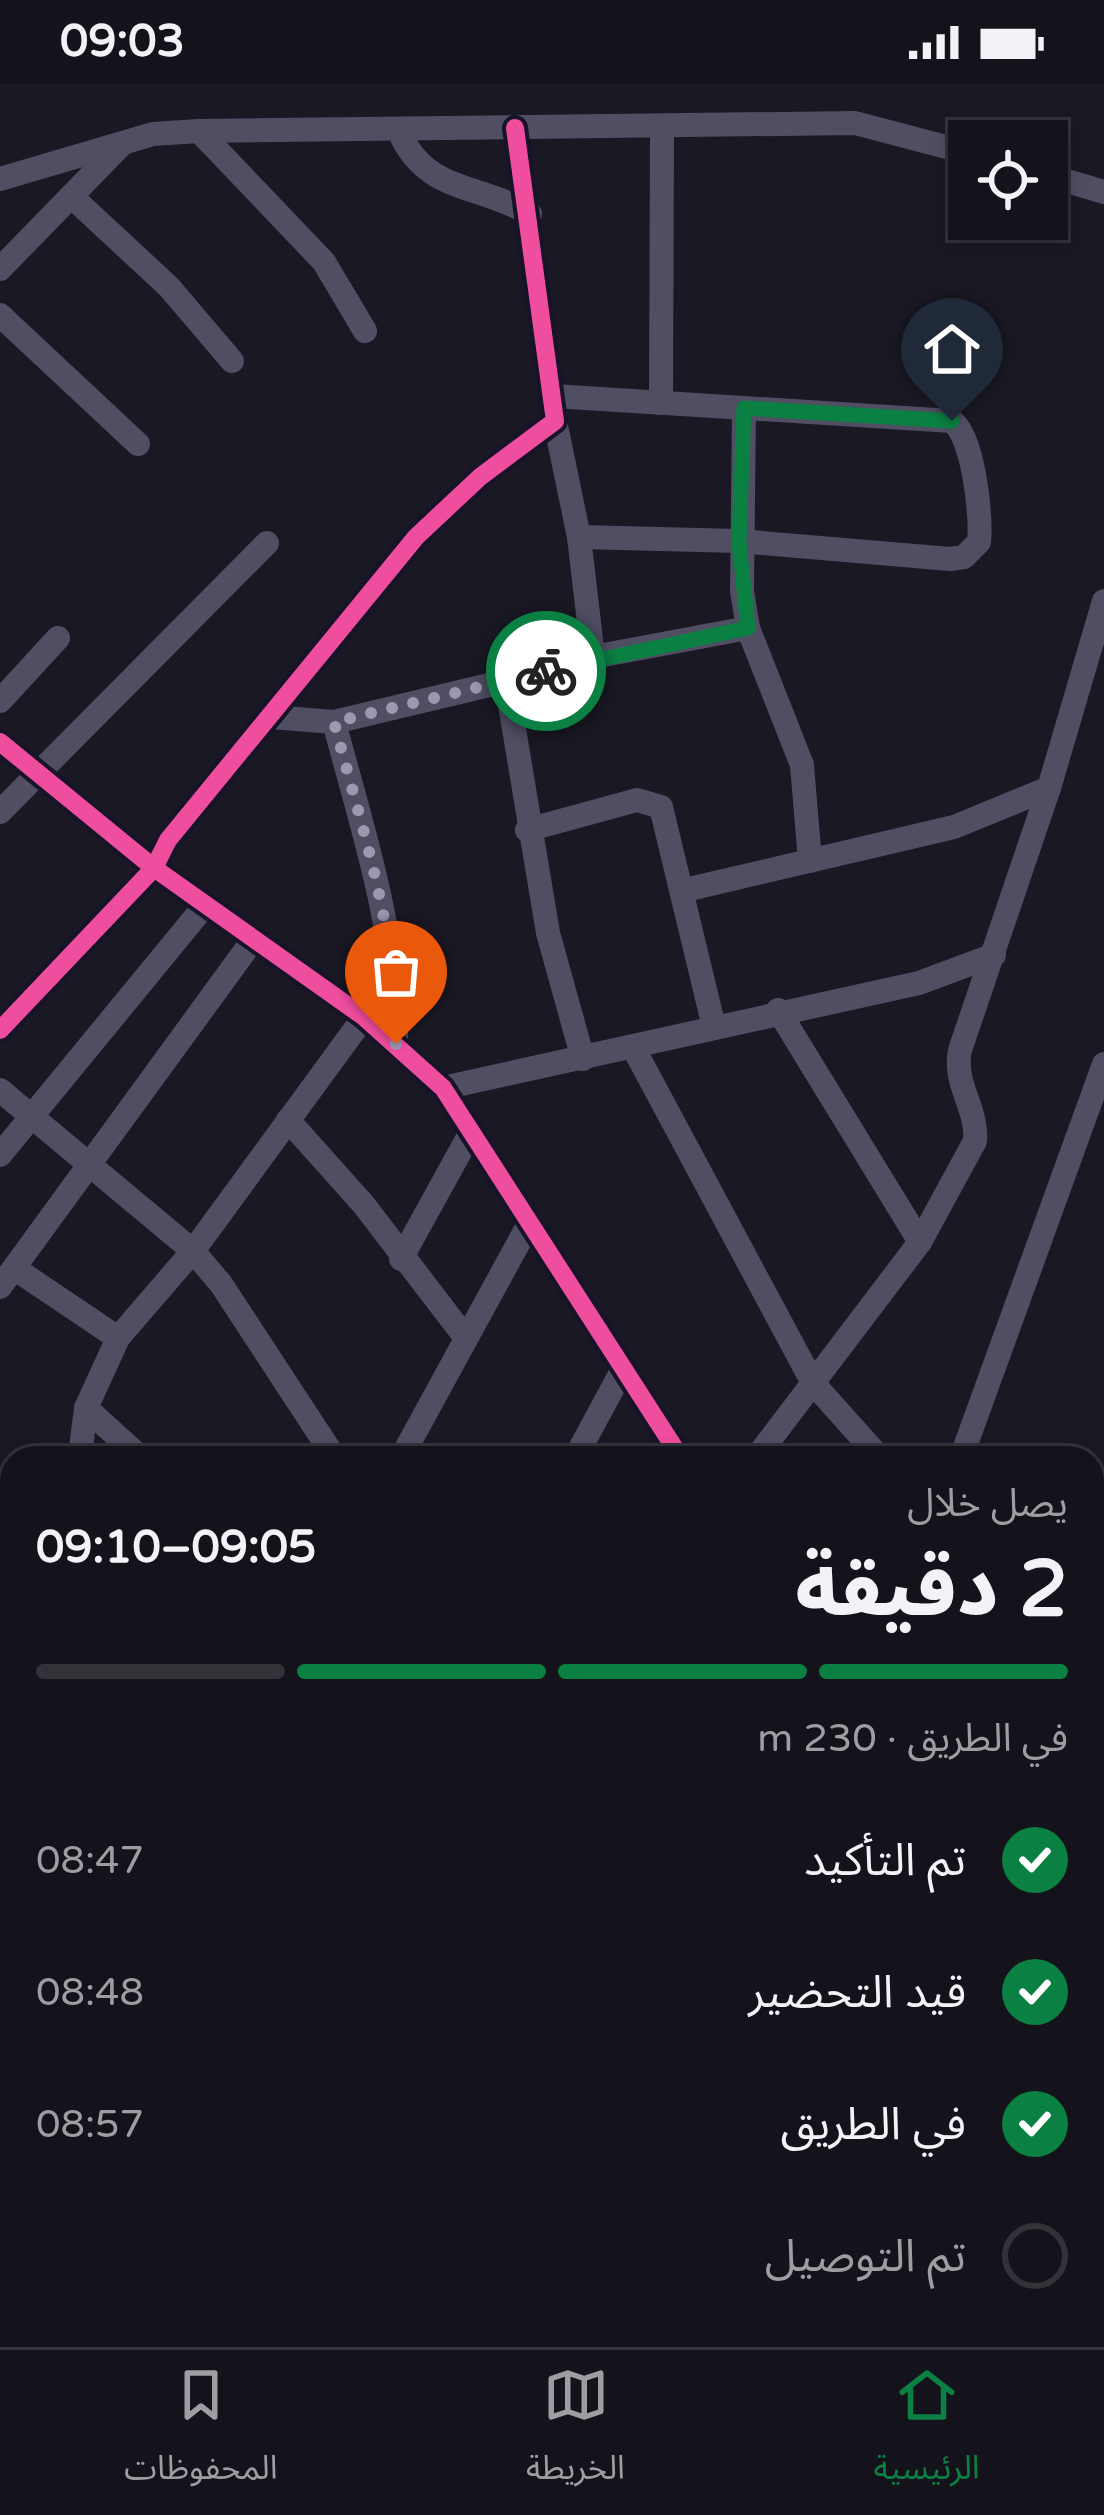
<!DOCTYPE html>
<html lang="ar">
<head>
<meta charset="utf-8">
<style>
  :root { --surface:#14121a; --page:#212027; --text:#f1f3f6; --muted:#9d9ea2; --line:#333239; --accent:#0b8043 }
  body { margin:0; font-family:"Varela Round","Noto Sans Arabic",sans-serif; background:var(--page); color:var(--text); direction:rtl; height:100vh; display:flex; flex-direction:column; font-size:45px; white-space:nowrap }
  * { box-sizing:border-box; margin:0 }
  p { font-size:39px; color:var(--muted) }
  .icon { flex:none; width:66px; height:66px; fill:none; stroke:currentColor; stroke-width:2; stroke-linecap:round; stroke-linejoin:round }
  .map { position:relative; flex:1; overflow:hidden; direction:ltr }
  .sheet { position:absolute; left:0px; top:1362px; width:1104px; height:903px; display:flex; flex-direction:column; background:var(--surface); border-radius:36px 36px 0 0; box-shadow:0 6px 18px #0003,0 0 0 3px var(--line); direction:rtl }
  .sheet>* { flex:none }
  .tools { position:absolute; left:948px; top:36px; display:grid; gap:24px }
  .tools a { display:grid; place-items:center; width:120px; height:120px; border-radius:0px; background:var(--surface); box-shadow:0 6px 18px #0003,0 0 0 3px var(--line); font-size:60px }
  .pin { position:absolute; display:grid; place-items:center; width:102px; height:102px; color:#fff; margin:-123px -51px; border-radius:50% 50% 50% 0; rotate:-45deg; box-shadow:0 0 12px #0007 }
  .pin .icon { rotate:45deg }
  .courier { position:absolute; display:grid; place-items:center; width:120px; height:120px; margin:-60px; border:9px solid #0b8043; border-radius:50%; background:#fff; color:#222; box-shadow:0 3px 15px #0007 }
  .head em { font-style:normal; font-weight:800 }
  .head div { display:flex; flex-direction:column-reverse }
  .head { display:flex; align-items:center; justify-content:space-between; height:204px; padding:0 36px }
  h1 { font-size:78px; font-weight:800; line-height:90px }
  .bar { display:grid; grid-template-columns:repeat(4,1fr); gap:18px 12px; align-content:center; height:144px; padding:0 36px }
  .bar i { height:15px; border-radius:9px; background:var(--line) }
  .bar .on { background:var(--accent) }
  .bar p { grid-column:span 4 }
  ol { padding:0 36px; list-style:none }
  li { display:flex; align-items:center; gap:36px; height:132px }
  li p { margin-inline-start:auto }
  li .icon { padding:12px; border-radius:50%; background:var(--accent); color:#fff; stroke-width:4 }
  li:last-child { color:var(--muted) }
  li i { width:66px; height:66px; border:6px solid var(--line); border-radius:50% }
  .status { display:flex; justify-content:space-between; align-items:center; height:84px; padding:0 60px; background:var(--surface); direction:ltr }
  .status svg { height:33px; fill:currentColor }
  .tabs { display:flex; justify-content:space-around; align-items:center; height:168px; border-top:3px solid var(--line); background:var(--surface); font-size:33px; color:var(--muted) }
  .tabs a { display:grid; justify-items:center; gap:6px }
  .tabs .on { color:var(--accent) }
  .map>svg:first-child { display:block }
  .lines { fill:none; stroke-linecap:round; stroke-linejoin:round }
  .minor { stroke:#4f4e63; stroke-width:24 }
  .cycleway-casing { stroke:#171328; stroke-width:26 }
  .cycleway { stroke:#ef4d9e; stroke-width:18 }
  .done { stroke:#9b98b0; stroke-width:12; stroke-dasharray:0 21.6 }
  .route { stroke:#0b8043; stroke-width:15 }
</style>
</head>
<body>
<div class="status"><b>09:03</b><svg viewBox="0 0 49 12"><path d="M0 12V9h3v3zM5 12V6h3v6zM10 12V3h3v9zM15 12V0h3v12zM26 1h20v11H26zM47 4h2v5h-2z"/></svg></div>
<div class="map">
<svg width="1104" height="2263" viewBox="0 0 1104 2263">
  <rect width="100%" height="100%" fill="#1a1823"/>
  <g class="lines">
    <!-- minor -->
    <g class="minor">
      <path d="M398,45C425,110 476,98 530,130"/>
      <polyline points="199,47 324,178 365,247"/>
      <polyline points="1047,91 1104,108"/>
      <polyline points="0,95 153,50 199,47 855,39 969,69"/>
      <polyline points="71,112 169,203 232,277"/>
      <polyline points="0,185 120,62"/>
      <polyline points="0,231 138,360"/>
      <path d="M553,312L952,337C973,352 982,431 979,458L964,473L950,475L739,457L579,453"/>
      <polyline points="661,319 662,45"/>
      <polyline points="744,324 742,507 748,544 802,681 810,777"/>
      <polyline points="555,337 579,453 593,573 506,597 548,849 583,975"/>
      <polyline points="593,573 748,544"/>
      <polyline points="0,617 58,554"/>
      <path d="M271,633L334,638C362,744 398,850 396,960"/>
      <polyline points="334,638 506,597"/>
      <polyline points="0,658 154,784 364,933 443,1004 681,1374"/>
      <polyline points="0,728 267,459"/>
      <polyline points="527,746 637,716 661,723 714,943"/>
      <polyline points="685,806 954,743 1049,704"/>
      <polyline points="778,926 920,1158"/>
      <polyline points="0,946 154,784 168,756 416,453 480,393 555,337 515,44"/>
      <polyline points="634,965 813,1299 880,1374"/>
      <polyline points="443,1004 919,899 994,871"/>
      <polyline points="0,1006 193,1167 221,1200 335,1374"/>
      <polyline points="288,1036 364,1121 465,1253"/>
      <polyline points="0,1071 206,820"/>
      <polyline points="401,1175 471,1048"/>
      <polyline points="14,1184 118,1254"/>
      <polyline points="0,1203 253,856"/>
      <polyline points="86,1324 141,1374"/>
      <polyline points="74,1374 81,1364 86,1324 118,1254 193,1167 364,933"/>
      <polyline points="401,1374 530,1138"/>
      <polyline points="575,1374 623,1285"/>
      <path d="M756,1374L920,1158L975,1057C978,1024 953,1001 960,966L1049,704L1104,517"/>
      <polyline points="961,1374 1104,980"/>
      <polyline points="0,1428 12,1438"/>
      <polyline points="1092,1456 1104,1426"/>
      <polyline points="0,1488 12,1469"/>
      <polyline points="1092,1590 1104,1593"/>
      <polyline points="1092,1750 1104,1742"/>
      <polyline points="0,1802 12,1790"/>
      <polyline points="1092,1878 1104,1900"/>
      <polyline points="1092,1937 1104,1930"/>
      <polyline points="0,1964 12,1976"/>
      <polyline points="0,2170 12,2184"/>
      <polyline points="1092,2222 1104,2220"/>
      <polyline points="103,2253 111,2263"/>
      <polyline points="289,2253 299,2263"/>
      <polyline points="793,2253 854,2263"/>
      <polyline points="877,2253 882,2263"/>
      <polyline points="42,2263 54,2253"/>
      <polyline points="682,2263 700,2253"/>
      <polyline points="904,2263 942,2253"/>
    </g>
    <defs>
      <g id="cycleway">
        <polyline points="0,658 154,784 364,933 443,1004 681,1374"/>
        <polyline points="0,946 154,784 168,756 416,453 480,393 555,337 515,44"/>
      </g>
    </defs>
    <!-- cycleway casing -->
    <use href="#cycleway" class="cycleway-casing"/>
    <!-- cycleway -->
    <use href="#cycleway" class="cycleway"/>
  </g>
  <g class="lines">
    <!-- done -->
    <path class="done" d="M396,960C398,850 362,744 334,638L546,587"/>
    <!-- route -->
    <polyline class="route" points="546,587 748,544 739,458 744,324 952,337"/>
  </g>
</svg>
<div class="tools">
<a><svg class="icon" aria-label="locate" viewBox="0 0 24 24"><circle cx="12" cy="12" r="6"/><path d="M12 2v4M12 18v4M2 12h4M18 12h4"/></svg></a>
</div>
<div class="pin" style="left:396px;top:960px;background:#ea580c"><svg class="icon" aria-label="bag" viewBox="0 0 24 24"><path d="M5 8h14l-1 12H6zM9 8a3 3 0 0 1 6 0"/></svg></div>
<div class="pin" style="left:952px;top:337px;background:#1f2937"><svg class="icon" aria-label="home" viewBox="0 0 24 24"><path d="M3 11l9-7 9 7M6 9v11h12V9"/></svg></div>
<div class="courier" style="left:546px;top:587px"><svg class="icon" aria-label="bike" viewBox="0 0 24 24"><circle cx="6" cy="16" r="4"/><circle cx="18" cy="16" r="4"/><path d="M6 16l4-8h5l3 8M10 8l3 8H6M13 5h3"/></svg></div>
<section class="sheet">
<div class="head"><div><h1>2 دقيقة</h1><p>يصل خلال</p></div><em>09:05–09:10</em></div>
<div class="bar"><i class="on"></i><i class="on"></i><i class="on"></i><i></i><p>في الطريق · 230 m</p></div>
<ol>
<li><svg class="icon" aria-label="check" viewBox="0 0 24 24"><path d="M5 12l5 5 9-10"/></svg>تم التأكيد<p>08:47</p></li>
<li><svg class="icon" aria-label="check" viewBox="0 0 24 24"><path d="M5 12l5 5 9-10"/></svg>قيد التحضير<p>08:48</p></li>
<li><svg class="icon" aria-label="check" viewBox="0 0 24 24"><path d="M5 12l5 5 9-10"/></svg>في الطريق<p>08:57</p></li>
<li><i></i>تم التوصيل</li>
</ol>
</section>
</div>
<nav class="tabs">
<a class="on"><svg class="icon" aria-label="home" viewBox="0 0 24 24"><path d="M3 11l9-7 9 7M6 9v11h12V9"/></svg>الرئيسية</a>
<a><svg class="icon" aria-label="map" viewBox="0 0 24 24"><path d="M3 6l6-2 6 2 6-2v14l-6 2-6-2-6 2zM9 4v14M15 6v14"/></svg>الخريطة</a>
<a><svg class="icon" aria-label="saved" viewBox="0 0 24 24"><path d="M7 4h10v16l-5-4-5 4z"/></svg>المحفوظات</a>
</nav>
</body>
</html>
